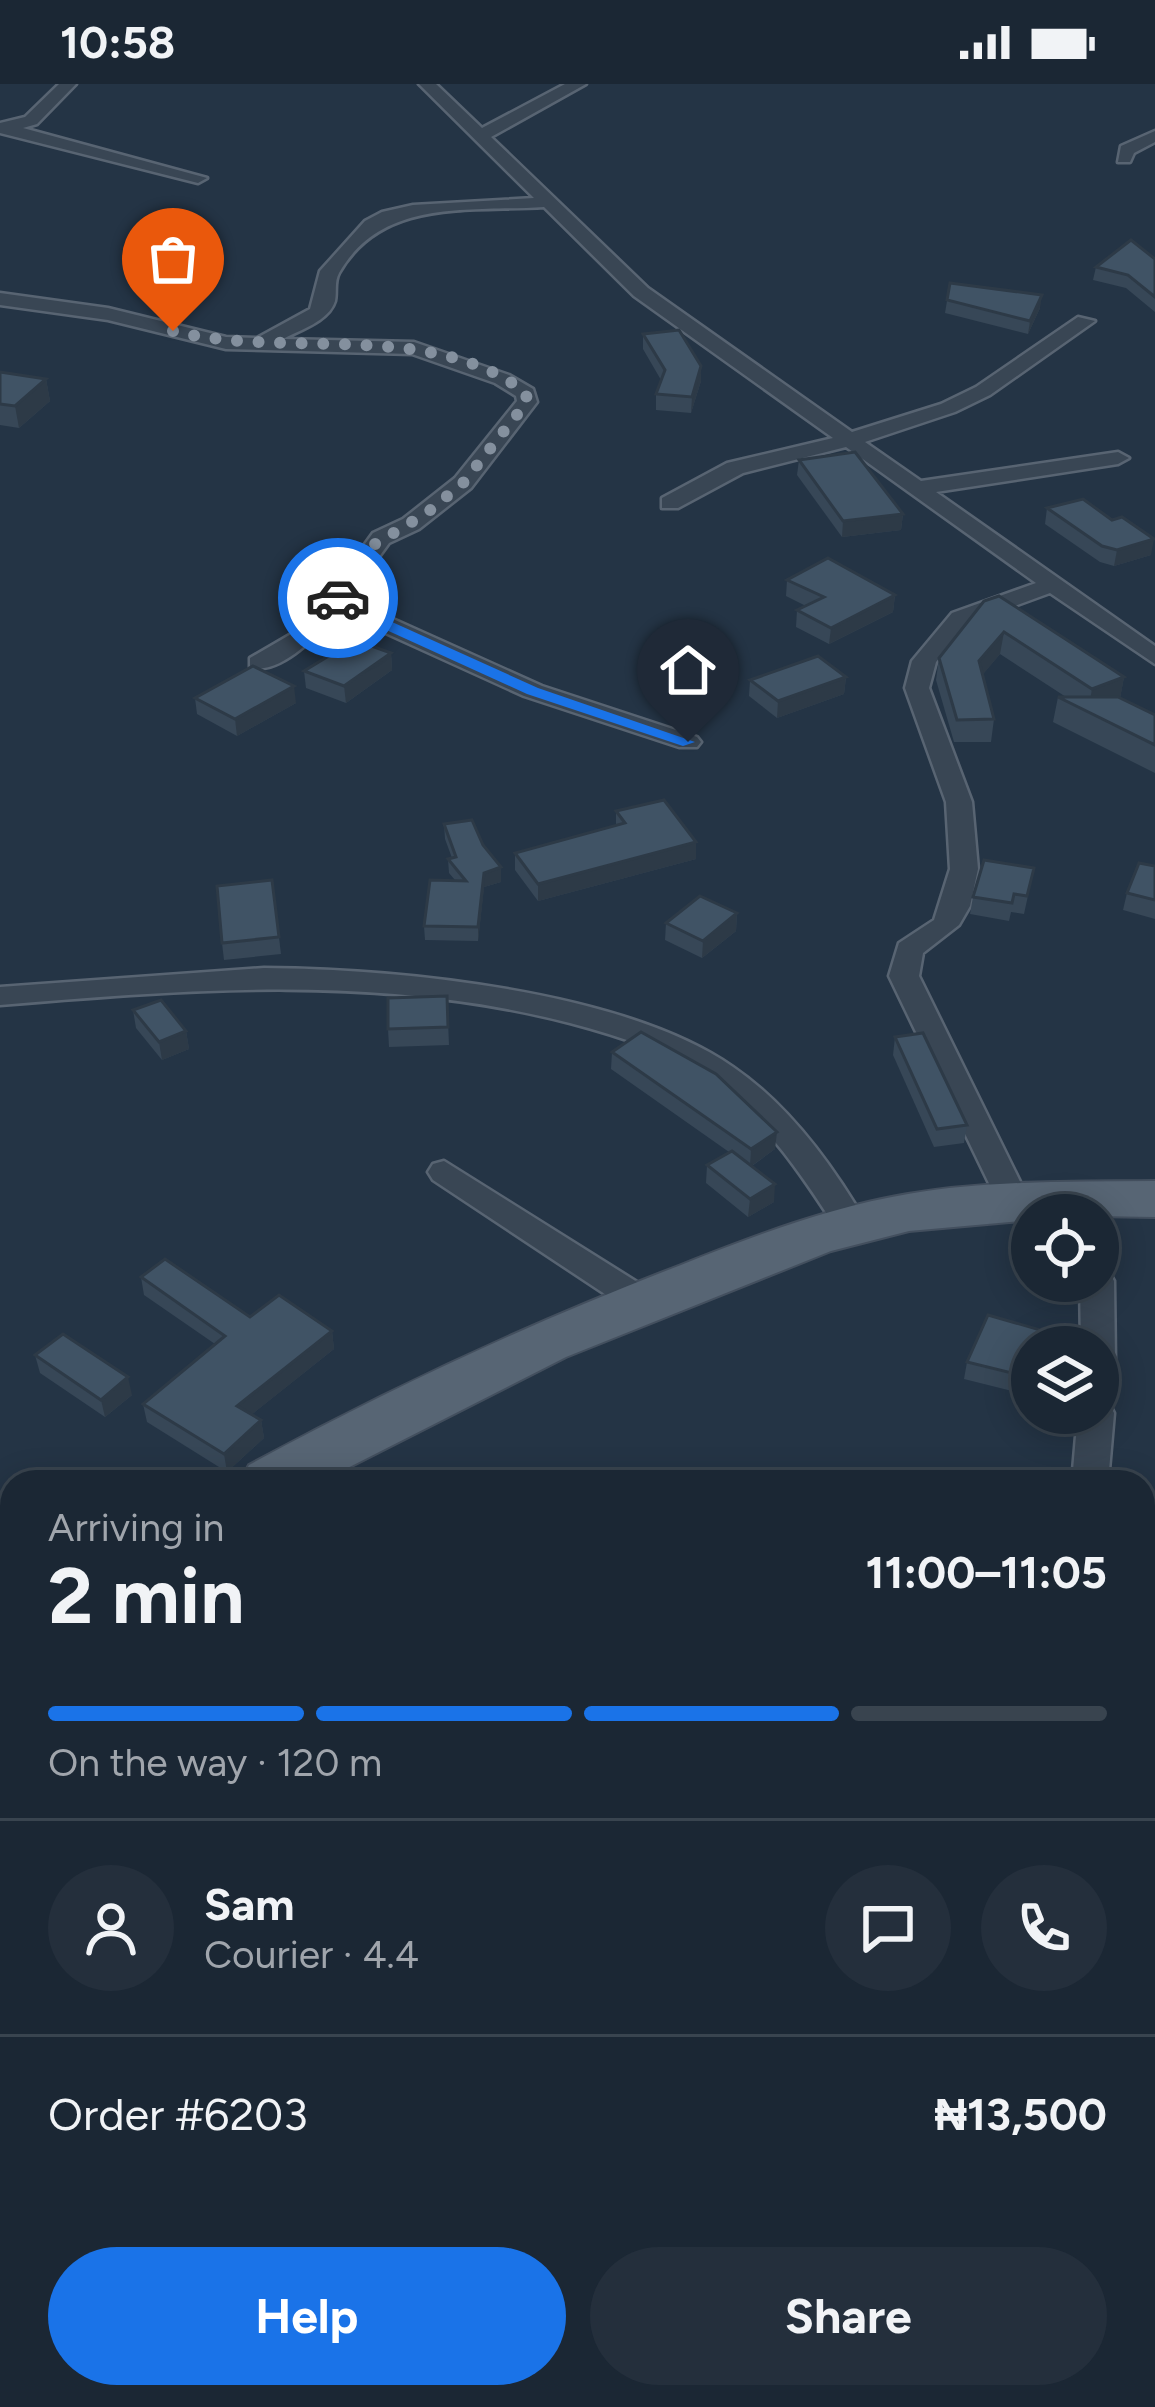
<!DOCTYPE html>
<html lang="en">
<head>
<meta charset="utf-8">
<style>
  :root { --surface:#1b2734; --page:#242f3c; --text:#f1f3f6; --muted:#a0a5ac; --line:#39444f; --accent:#1a73e8 }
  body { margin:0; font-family:Figtree,sans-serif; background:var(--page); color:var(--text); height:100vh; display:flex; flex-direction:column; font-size:45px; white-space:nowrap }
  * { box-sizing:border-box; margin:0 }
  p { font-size:39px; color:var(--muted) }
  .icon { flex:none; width:66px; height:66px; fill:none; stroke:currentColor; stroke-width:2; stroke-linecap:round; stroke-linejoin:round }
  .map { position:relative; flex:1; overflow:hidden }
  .panel { position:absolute; left:0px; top:1386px; width:1155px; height:939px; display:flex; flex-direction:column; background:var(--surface); border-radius:36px 36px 0 0; box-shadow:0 6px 30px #0003,0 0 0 3px var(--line) }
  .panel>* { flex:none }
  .tools { position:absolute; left:1011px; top:1110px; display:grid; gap:24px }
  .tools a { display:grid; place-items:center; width:108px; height:108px; border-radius:50%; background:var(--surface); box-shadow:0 6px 30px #0003,0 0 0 3px var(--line); font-size:60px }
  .pin { position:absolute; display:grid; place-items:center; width:102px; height:102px; color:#fff; margin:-123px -51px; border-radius:50% 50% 50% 0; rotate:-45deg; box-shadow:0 0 12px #0007 }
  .pin .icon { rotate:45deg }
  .courier { position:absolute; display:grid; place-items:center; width:120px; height:120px; margin:-60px; border:9px solid #1a73e8; border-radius:50%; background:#fff; color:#222; box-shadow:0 3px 15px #0007 }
  .summary em { font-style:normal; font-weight:700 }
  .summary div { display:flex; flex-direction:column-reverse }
  .summary { display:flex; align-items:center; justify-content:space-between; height:204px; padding:0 48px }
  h1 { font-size:78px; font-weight:700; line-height:90px }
  .bar { display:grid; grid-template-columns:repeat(4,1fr); gap:18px 12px; align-content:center; height:144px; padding:0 48px }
  .bar i { height:15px; border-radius:9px; background:var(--line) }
  .bar .active { background:var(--accent) }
  .bar p { grid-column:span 4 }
  .line { display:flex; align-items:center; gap:30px; padding:0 48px; border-top:3px solid var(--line) }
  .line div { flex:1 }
  .round { display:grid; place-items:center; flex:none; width:126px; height:126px; border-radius:63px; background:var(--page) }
  .button { display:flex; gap:24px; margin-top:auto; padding:24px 48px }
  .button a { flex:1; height:138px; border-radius:72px; background:var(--accent); color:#fff; font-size:48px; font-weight:700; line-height:138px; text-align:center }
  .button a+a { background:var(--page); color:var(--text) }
  .status { display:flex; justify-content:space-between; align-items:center; height:84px; padding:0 60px; background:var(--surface); direction:ltr }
  .status svg { height:33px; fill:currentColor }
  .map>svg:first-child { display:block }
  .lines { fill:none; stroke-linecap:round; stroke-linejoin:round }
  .street-casing { stroke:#586472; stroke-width:5 }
  .primary-casing { stroke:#434f5e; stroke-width:4 }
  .street { fill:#394654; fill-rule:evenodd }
  .primary { fill:#576574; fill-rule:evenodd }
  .wall { fill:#374757 }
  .shaded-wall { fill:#2d3a47 }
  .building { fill:#405365; stroke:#2d3a47; stroke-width:3 }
  .route { fill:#1a73e8 }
  .done { stroke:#84909e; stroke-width:12; stroke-dasharray:0 21.6 }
</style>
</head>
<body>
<div class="status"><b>10:58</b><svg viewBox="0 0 49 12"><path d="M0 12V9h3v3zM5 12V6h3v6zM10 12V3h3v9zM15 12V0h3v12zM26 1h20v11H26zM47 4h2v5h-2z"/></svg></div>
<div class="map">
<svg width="1155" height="2323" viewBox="0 0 1155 2323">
  <rect width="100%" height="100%" fill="#243445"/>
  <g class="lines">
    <defs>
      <g id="street">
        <polygon points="59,0 76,0 37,40 23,44 207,94 198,99 0,49 0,39 25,33"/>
        <path d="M419,0H436L482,44L565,0H586L491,53L648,204L852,348L941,320L976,303L1078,233L1095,237L990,311L955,328L865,358L921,397L1118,368L1129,374L1118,380L936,408L1155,562V580L1050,509L968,539L936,578L929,604L972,718L978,785L970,822L959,841L923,869L919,892L1030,1118L1025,1126H1003L998,1118L889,892L899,859L934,836L950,785L946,718L905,604L912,577L952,529L1036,499L846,363L743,389L678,424H662V414L727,379L833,354L634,212L544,123C469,128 382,114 339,189C334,198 337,207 335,217C329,237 300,246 283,255L414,258L509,291L533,305L537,318L471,404L419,445L389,459L344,521L384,531L542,602L697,653L701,658L697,663H679L524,612L368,541L335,532C315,553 282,590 250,584V574L293,549L322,519L373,449L403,435L455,394L517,317L516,312L495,299L412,270L226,265L108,236L0,221V209L108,224L226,253L257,254L310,225L320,187L365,137L382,128L413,121L534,114Z"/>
        <polygon points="1155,47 1155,58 1134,69 1130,78 1118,78 1121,62"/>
        <path d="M264,884C396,885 623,906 733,983C790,1022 834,1083 868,1142L864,1150H840C804,1094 767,1037 712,998C670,968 619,952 570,939C380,890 193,905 0,921V903Z"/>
        <polygon points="444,1077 653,1208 658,1217 653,1226 629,1226 433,1096 428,1088 433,1080"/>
        <polygon points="1098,1185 1109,1188 1114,1197 1115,1278 1110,1287 1098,1291 1098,1263 1081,1263 1080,1197 1098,1197"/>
        <polygon points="1098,1316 1109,1319 1114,1329 1108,1398 1072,1398 1078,1329 1098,1329"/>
        <polygon points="1026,2313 1076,2313 1075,2323 1025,2323"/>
      </g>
      <g id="primary">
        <path d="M1155,1097V1133L1032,1131V1136L909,1147L831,1167L566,1273L320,1398H240L249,1381C389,1305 532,1238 681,1181C754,1152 830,1123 908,1110C989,1096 1073,1098 1155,1097Z"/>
        <polygon points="12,1543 12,1602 0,1606 0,1547"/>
      </g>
    </defs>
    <!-- street casing -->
    <use href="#street" class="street-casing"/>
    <!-- primary casing -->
    <use href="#primary" class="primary-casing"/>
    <!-- street -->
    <use href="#street" class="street"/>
    <!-- primary -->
    <use href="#primary" class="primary"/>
  </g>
  <!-- wall -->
  <g class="wall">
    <polygon points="1155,175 1155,228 1126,204 1093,196 1096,183"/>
    <polygon points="950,199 1040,224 1028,250 945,229"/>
    <polygon points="643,250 701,282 701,297 691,329 656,326 656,310 661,296 643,265"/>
    <polygon points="0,288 46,295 50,317 19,344 0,341"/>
    <polygon points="799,376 903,430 901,446 842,453 797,391"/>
    <polygon points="1047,424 1112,436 1151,471 1114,482 1100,478 1045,440"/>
    <polygon points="787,496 895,511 893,528 829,560 796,543 797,526 806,522 786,512"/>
    <polygon points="984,517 1124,593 1120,614 1155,631 1155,689 1053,638 1058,613 1066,613 1000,570 982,591 994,635 991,658 954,658 936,596 939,574"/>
    <polygon points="391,569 392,586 346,619 306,604 304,587"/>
    <polygon points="846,593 844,610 777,634 749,612 750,596"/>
    <polygon points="195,614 296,619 237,652 197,630"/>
    <polygon points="616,727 696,758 696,775 538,817 515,786 515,769 616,742"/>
    <polygon points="444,740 483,761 501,798 484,803 478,857 425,856 424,842 455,796 449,789 448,775 452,774 445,755"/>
    <polygon points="1155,782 1155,835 1123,826 1127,809"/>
    <polygon points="1034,784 1024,830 1011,828 1009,837 970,830 973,813"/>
    <polygon points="272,796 281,870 224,876 222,859"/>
    <polygon points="737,829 736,847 702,874 665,856 666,839"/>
    <polygon points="447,912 449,961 389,963 388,945"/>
    <polygon points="133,926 186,947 189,965 162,976 136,944"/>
    <polygon points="895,953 967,1041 964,1059 934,1063 893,971"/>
    <polygon points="612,968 775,1065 752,1082 774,1118 748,1133 706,1099 707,1081 729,1068 611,985"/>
    <polygon points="141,1193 250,1233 332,1247 334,1265 251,1331 261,1336 264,1354 227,1388 147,1338 143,1320 215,1260 144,1211"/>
    <polygon points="1032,1263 1032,1312 964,1295 967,1278"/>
    <polygon points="35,1271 132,1311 105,1333 40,1289"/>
  </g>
  <!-- shaded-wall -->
  <g class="shaded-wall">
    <polygon points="1042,211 1040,224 1028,250 1030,237"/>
    <polygon points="701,282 701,297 691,329 692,313"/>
    <polygon points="46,295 50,317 19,344 15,322"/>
    <polygon points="903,430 901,446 842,453 843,437"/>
    <polygon points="1154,455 1151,471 1114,482 1117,466"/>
    <polygon points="895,511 893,528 829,560 831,544"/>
    <polygon points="1004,548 1000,570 975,600 979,577"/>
    <polygon points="391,569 392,586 346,619 344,602"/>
    <polygon points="846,593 844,610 777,634 778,617"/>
    <polygon points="1124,593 1120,615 1088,628 1092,605"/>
    <polygon points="294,602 296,619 237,652 235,635"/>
    <polygon points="696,758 696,775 538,817 538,800"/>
    <polygon points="501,783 501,798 484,803 478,857 478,843 484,789"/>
    <polygon points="737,829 736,847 702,874 703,857"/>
    <polygon points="186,947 189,965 162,976 159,958"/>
    <polygon points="777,1048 775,1065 750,1083 751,1065"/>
    <polygon points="775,1100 774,1118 748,1133 750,1115"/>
    <polygon points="332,1247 334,1265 240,1340 237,1322"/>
    <polygon points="128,1293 132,1311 105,1333 101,1316"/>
    <polygon points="261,1336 264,1354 227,1388 224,1370"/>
  </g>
  <!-- building -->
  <g class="building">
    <polygon points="1131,156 1155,175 1155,213 1128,191 1096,183"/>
    <polygon points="950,199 1042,211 1030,237 947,216"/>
    <polygon points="679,246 701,282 692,313 656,310 665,286 643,250"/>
    <polygon points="0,288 46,295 15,322 0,320"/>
    <polygon points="855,368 903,430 843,437 799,376"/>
    <polygon points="1083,415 1112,436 1122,433 1154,455 1117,466 1102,462 1047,424"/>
    <polygon points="828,474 895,511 831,544 797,526 824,513 787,496"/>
    <polygon points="999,512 1124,593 1092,605 1004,548 979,577 994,635 957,636 939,574 984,517"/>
    <polygon points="355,556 391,569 344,602 304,587"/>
    <polygon points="818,572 846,593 778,617 750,596"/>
    <polygon points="253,582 294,602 235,635 195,614"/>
    <polygon points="1058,613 1118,613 1155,631 1155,661"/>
    <polygon points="664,716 696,758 538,800 515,769 625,739 616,727"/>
    <polygon points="472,736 483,761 501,783 484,789 478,843 424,842 430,796 466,797 448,775 456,773 444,740"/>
    <polygon points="984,776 1034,784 1027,812 1014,810 1012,819 973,813"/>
    <polygon points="1139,779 1155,782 1155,816 1127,809"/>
    <polygon points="272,796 279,853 222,859 217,802"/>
    <polygon points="700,812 737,829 703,857 666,839"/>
    <polygon points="447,912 448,943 388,945 388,914"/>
    <polygon points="161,916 186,947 159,958 133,926"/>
    <polygon points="641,948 716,990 777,1048 751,1065 612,968"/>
    <polygon points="923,949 967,1041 937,1045 895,953"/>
    <polygon points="732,1067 775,1100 750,1115 707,1081"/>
    <polygon points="165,1175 250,1233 279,1211 332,1247 237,1322 261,1336 224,1370 143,1320 225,1252 141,1193"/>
    <polygon points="988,1231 1089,1260 1088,1263 1032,1263 1032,1294 967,1278"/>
    <polygon points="63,1250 128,1293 101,1316 35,1271"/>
  </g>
  <!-- route -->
  <polygon class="route" points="334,511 345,514 339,522 381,533 538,604 695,658 683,662 527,610 371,539 325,527"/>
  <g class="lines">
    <!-- done -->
    <path class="done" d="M173,247C284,275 433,235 526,309L527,318L463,399L428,428L372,462L338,514"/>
  </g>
</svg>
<div class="tools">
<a><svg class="icon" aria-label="locate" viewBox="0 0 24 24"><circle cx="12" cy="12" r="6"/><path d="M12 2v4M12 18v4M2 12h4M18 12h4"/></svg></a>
<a><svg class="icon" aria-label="layers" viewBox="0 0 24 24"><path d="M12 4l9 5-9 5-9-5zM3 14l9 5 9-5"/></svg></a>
</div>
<div class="pin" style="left:173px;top:247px;background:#ea580c"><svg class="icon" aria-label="bag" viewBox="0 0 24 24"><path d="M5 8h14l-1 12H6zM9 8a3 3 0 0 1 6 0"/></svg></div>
<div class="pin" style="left:688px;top:658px;background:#1f2937"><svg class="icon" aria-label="home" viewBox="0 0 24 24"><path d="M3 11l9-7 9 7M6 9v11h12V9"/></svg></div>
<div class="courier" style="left:338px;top:514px"><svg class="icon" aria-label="car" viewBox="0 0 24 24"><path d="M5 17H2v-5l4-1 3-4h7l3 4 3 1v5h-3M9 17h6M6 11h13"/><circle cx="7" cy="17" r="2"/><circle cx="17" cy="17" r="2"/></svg></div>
<section class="panel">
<div class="summary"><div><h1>2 min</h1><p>Arriving in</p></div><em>11:00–11:05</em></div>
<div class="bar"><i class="active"></i><i class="active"></i><i class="active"></i><i></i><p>On the way · 120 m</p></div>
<div class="line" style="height:216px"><a class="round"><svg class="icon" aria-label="person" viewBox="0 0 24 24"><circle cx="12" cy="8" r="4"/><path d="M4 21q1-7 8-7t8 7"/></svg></a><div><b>Sam</b><p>Courier · 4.4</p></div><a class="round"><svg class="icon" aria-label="chat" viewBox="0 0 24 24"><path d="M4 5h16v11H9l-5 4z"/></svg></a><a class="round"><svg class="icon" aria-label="phone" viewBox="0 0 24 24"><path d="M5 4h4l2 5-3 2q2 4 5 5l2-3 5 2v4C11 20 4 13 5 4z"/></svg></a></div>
<div class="line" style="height:156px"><div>Order #6203</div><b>₦13,500</b></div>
<div class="button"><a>Help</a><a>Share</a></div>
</section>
</div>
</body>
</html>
